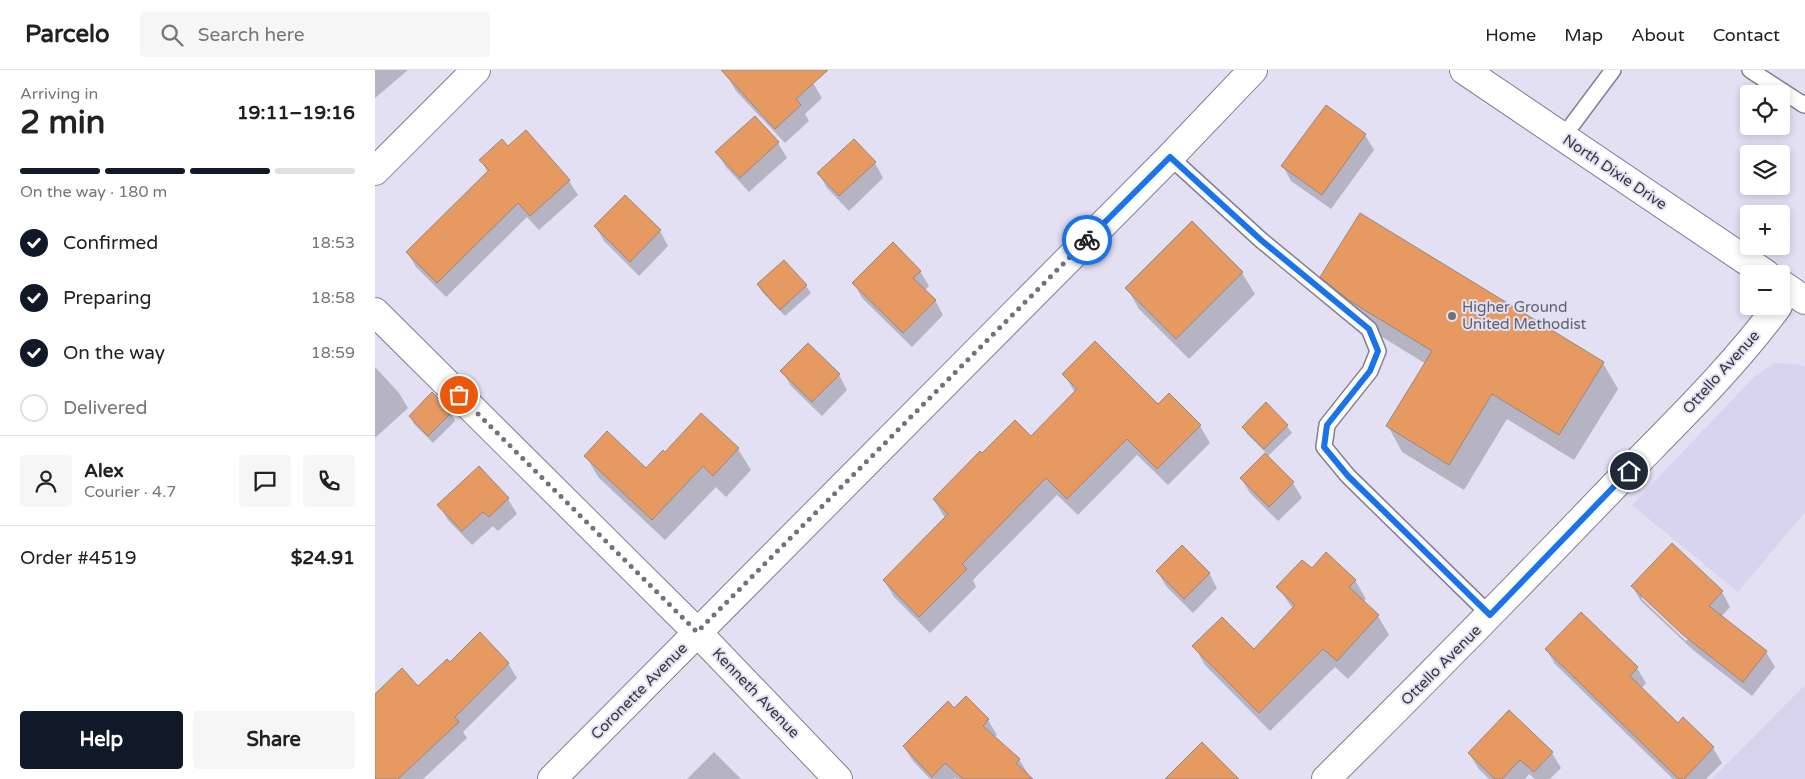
<!DOCTYPE html>
<html lang="en">
<head>
<meta charset="utf-8">
<style>
  :root { --surface:#fff; --page:#f6f6f6; --text:#222; --muted:#767676; --line:#e0e0e0; --accent:#111827 }
  body { margin:0; font-family:"Varela Round",sans-serif; background:var(--page); color:var(--text); height:100vh; display:flex; flex-direction:column; font-size:19px; white-space:nowrap }
  * { box-sizing:border-box; margin:0 }
  p { font-size:16px; color:var(--muted) }
  .icon { flex:none; width:28px; height:28px; fill:none; stroke:currentColor; stroke-width:2; stroke-linecap:round; stroke-linejoin:round }
  .map { position:relative; flex:1; overflow:hidden }
  .side { display:flex; flex-direction:column; background:var(--surface); width:375px }
  .side>* { flex:none }
  .buttons { position:absolute; left:1365px; top:15px; display:grid; gap:10px }
  .buttons a { display:grid; place-items:center; width:50px; height:50px; border-radius:5px; background:var(--surface); box-shadow:0 2px 8px #0003; font-size:25px }
  .pin { position:absolute; display:grid; place-items:center; width:42px; height:42px; color:#fff; margin:-21px; border:2px solid #fff; border-radius:50%; box-shadow:0 1px 5px #0007 }
  .courier { position:absolute; display:grid; place-items:center; width:50px; height:50px; margin:-25px; border:4px solid #1a73e8; border-radius:50%; background:#fff; color:#222; box-shadow:0 1px 6px #0007 }
  .headline em { font-style:normal; font-weight:800 }
  .headline div { display:flex; flex-direction:column-reverse }
  .headline { display:flex; align-items:center; justify-content:space-between; height:85px; padding:0 20px }
  h1 { font-size:32px; font-weight:800; line-height:38px }
  .bar { display:grid; grid-template-columns:repeat(4,1fr); gap:8px 5px; align-content:center; height:60px; padding:0 20px }
  .bar i { height:6px; border-radius:4px; background:var(--line) }
  .bar .current { background:var(--accent) }
  .bar p { grid-column:span 4 }
  .line { display:flex; align-items:center; gap:12px; padding:0 20px; border-top:1px solid var(--line) }
  .line div { flex:1 }
  .round { display:grid; place-items:center; flex:none; width:52px; height:52px; border-radius:5px; background:var(--page) }
  ol { padding:0 20px; list-style:none }
  li { display:flex; align-items:center; gap:15px; height:55px }
  li p { margin-inline-start:auto }
  li .icon { padding:5px; border-radius:50%; background:var(--accent); color:#fff; stroke-width:4 }
  li:last-child { color:var(--muted) }
  li i { width:28px; height:28px; border:2px solid var(--line); border-radius:50% }
  .action { display:flex; gap:10px; margin-top:auto; padding:10px 20px }
  .action a { flex:1; height:58px; border-radius:5px; background:var(--accent); color:#fff; font-size:20px; font-weight:800; line-height:58px; text-align:center }
  .action a+a { background:var(--page); color:var(--text) }
  header { display:flex; align-items:center; gap:30px; box-sizing:border-box; height:70px; padding:0 25px; background:var(--surface); border-bottom:1px solid var(--line) }
  header strong { font-size:24px }
  nav { display:flex; gap:28px; margin-inline-start:auto; font-size:18px }
  .search { width:350px; height:45px; background:var(--page); display:flex; align-items:center; gap:12px; box-sizing:border-box; padding:0 18px; border-radius:5px; color:var(--muted); font-size:19px }
  main { display:flex; flex:1; min-height:0 }
  .map>svg:first-child { display:block }
  .built { fill:#d8d3ee }
  .shadow { fill:#0003; fill-rule:evenodd }
  .building { fill:#e69a62; stroke:#98877b }
  .lines { fill:none; stroke-linecap:round; stroke-linejoin:round }
  .service-casing { stroke:#837f91; stroke-width:18 }
  .minor-casing { stroke:#837f91; stroke-width:30 }
  .secondary-casing { stroke:#837f91; stroke-width:30 }
  .service { stroke:#fff; stroke-width:15 }
  .minor { stroke:#fff; stroke-width:28 }
  .secondary { stroke:#fff; stroke-width:28 }
  .done { stroke:#74717d; stroke-width:5; stroke-dasharray:0 9 }
  .route { stroke:#1a73e8; stroke-width:6 }
  .worship-dot { fill:#6b7280; stroke:#e4e0f4; stroke-width:2 }
  .labels { text-anchor:middle; dominant-baseline:central; stroke-width:4; stroke-linejoin:round; paint-order:stroke }
  .street-label { font-size:15px; fill:#37353d; stroke:#e4e0f4 }
  .worship-label { font-size:15px; fill:#5b616d; stroke:#e4e0f4; text-anchor:start }
</style>
</head>
<body>
<header>
<strong>Parcelo</strong>
<div class="search"><svg class="icon" aria-label="search" viewBox="0 0 24 24"><circle cx="10" cy="10" r="6"/><path d="M15 15l6 6"/></svg>Search here</div>
<nav><a>Home</a><a>Map</a><a>About</a><a>Contact</a></nav>
</header>
<main>
<section class="side">
<div class="headline"><div><h1>2 min</h1><p>Arriving in</p></div><em>19:11–19:16</em></div>
<div class="bar"><i class="current"></i><i class="current"></i><i class="current"></i><i></i><p>On the way · 180 m</p></div>
<ol>
<li><svg class="icon" aria-label="check" viewBox="0 0 24 24"><path d="M5 12l5 5 9-10"/></svg>Confirmed<p>18:53</p></li>
<li><svg class="icon" aria-label="check" viewBox="0 0 24 24"><path d="M5 12l5 5 9-10"/></svg>Preparing<p>18:58</p></li>
<li><svg class="icon" aria-label="check" viewBox="0 0 24 24"><path d="M5 12l5 5 9-10"/></svg>On the way<p>18:59</p></li>
<li><i></i>Delivered</li>
</ol>
<div class="line" style="height:90px"><a class="round"><svg class="icon" aria-label="person" viewBox="0 0 24 24"><circle cx="12" cy="8" r="4"/><path d="M4 21q1-7 8-7t8 7"/></svg></a><div><b>Alex</b><p>Courier · 4.7</p></div><a class="round"><svg class="icon" aria-label="chat" viewBox="0 0 24 24"><path d="M4 5h16v11H9l-5 4z"/></svg></a><a class="round"><svg class="icon" aria-label="phone" viewBox="0 0 24 24"><path d="M5 4h4l2 5-3 2q2 4 5 5l2-3 5 2v4C11 20 4 13 5 4z"/></svg></a></div>
<div class="line" style="height:65px"><div>Order #4519</div><b>$24.91</b></div>
<div class="action"><a>Help</a><a>Share</a></div>
</section>
<div class="map">
<svg width="1430" height="709" viewBox="0 0 1430 709">
  <rect width="100%" height="100%" fill="#e4e0f4"/>
  <!-- built -->
  <g class="built">
    <polygon points="1399,293 1423,294 1430,297 1430,442 1363,522 1257,435 1380,306"/>
    <polygon points="1430,615 1430,709 1337,709"/>
  </g>
  <!-- shadow -->
  <g class="shadow">
    <polygon points="0,0 33,0 0,28"/>
    <polygon points="359,0 426,0 438,13 447,28 430,44 434,51 410,73 361,21 352,6"/>
    <polygon points="380,47 403,73 412,88 374,122 351,97 342,82"/>
    <polygon points="990,65 999,80 956,139 916,111 908,96"/>
    <polygon points="133,78 194,111 203,125 164,160 152,147 71,227 41,197 32,182 113,103 106,90"/>
    <polygon points="500,93 508,108 474,141 452,118 444,103"/>
    <polygon points="817,153 867,203 880,224 814,289 764,239 752,218"/>
    <polygon points="220,156 285,161 293,176 264,206 229,171"/>
    <polygon points="545,201 554,216 549,221 560,230 568,245 537,277 487,228 479,213"/>
    <polygon points="947,207 1228,293 1243,319 1199,390 1132,349 1089,420 1027,382 1013,356 1051,294 991,257 962,233"/>
    <polygon points="383,215 431,216 436,223 410,246 387,222"/>
    <polygon points="0,297 24,323 33,338 0,368"/>
    <polygon points="407,301 464,305 472,320 447,346 416,316"/>
    <polygon points="689,304 783,336 825,356 835,373 793,415 762,385 703,445 682,425 598,510 601,517 555,563 519,527 509,510 570,448 559,430 607,384 656,368 700,323"/>
    <polygon points="57,324 76,343 80,351 58,373 39,354 35,346"/>
    <polygon points="326,345 363,379 376,400 351,427 341,417 290,470 223,407 211,386 271,400 290,384"/>
    <polygon points="912,356 917,363 892,387 918,413 927,428 903,451 875,423 866,408 891,383 872,364 868,357"/>
    <polygon points="133,429 142,444 123,461 118,456 97,475 73,450 64,435"/>
    <polygon points="937,500 980,510 991,529 988,532 1003,546 1014,565 973,609 960,597 895,661 830,595 819,576 879,580 918,539 903,517"/>
    <polygon points="782,501 834,503 842,518 818,543 791,516"/>
    <path d="M1257,516L1347,522L1355,537L1346,547L1391,582L1400,597L1377,626L1318,580L1266,531ZM1267,525L1313,569L1311,571L1267,529Z"/>
    <polygon points="1206,544 1262,598 1271,613 1266,619 1303,655 1308,649 1338,678 1347,693 1331,709 1298,709 1180,594 1171,579"/>
    <polygon points="133,593 142,608 88,662 92,668 48,709 0,709 0,660 75,594"/>
    <polygon points="591,628 613,650 622,665 619,667 644,689 656,709 581,709 580,708 578,709 555,709 538,691 529,677 579,639"/>
    <polygon points="339,682 366,709 312,709"/>
    <polygon points="1094,683 1177,683 1186,698 1175,709 1160,709 1154,704 1150,709 1114,709 1103,698"/>
  </g>
  <!-- building -->
  <g class="building">
    <polygon points="346,0 453,0 421,29 426,35 400,59"/>
    <polygon points="951,35 991,64 947,125 906,96"/>
    <polygon points="380,46 404,72 365,108 340,82"/>
    <polygon points="151,60 195,110 155,146 143,133 62,213 31,182 114,100 104,90 127,69 133,76"/>
    <polygon points="479,69 501,92 464,126 442,103"/>
    <polygon points="250,125 286,160 255,192 219,156"/>
    <polygon points="985,143 1229,292 1184,365 1117,324 1074,395 1011,356 1057,281 975,231 945,207"/>
    <polygon points="817,151 868,202 801,269 750,218"/>
    <polygon points="518,172 546,201 538,208 561,230 528,263 477,213"/>
    <polygon points="409,190 432,215 405,240 382,214"/>
    <polygon points="720,271 783,334 794,323 826,355 782,399 752,369 692,429 671,408 587,494 592,499 544,547 508,510 573,444 558,429 605,381 607,383 640,350 656,366 702,319 687,304"/>
    <polygon points="433,273 465,304 437,332 405,301"/>
    <polygon points="57,322 77,342 53,366 34,346"/>
    <polygon points="891,332 913,355 889,379 867,357"/>
    <polygon points="326,343 364,378 338,406 328,396 277,450 209,386 232,361 271,398 288,380 290,382"/>
    <polygon points="890,383 919,412 894,437 865,408"/>
    <polygon points="104,396 134,428 114,447 108,442 87,461 62,435"/>
    <polygon points="1297,473 1348,521 1334,536 1392,581 1368,612 1308,565 1256,516"/>
    <polygon points="807,475 835,503 809,529 781,501"/>
    <polygon points="951,482 981,510 974,517 1004,545 962,591 948,579 884,643 817,576 847,547 879,579 920,535 901,517 927,490 937,498"/>
    <polygon points="1206,542 1263,597 1255,606 1303,653 1308,647 1339,677 1309,709 1304,709 1170,579"/>
    <polygon points="105,562 134,593 80,647 84,652 23,709 0,709 0,624 27,598 43,616 72,589 75,592"/>
    <polygon points="591,626 614,649 608,656 645,689 641,693 658,709 588,709 570,693 557,707 528,676 573,631 579,638"/>
    <polygon points="1134,640 1178,682 1159,702 1145,690 1127,709 1120,709 1093,683"/>
    <polygon points="827,672 864,709 790,709"/>
  </g>
  <g class="lines">
    <defs>
      <g id="service">
        <polyline points="1375,0 1429,35 1430,33"/>
        <polyline points="1188,67 1238,0"/>
        <polyline points="795,87 886,170 994,259 1003,281 995,301 952,355 949,377 973,406 1115,545"/>
      </g>
      <g id="minor">
        <polyline points="0,101 101,0"/>
        <polyline points="0,242 322,562 463,709"/>
        <polyline points="177,709 795,87 878,0"/>
        <path d="M951,709C1049,612 1145,514 1240,415C1296,357 1355,301 1403,236"/>
      </g>
      <g id="secondary">
        <polyline points="1089,0 1391,204"/>
        <polyline points="1406,214 1430,230"/>
      </g>
    </defs>
    <!-- service casing -->
    <use href="#service" class="service-casing"/>
    <!-- minor casing -->
    <use href="#minor" class="minor-casing"/>
    <!-- secondary casing -->
    <use href="#secondary" class="secondary-casing"/>
    <!-- service -->
    <use href="#service" class="service"/>
    <!-- minor -->
    <use href="#minor" class="minor"/>
    <!-- secondary -->
    <use href="#secondary" class="secondary"/>
  </g>
  <g class="lines">
    <!-- done -->
    <polyline class="done" points="84,325 322,562 712,170"/>
    <!-- route -->
    <polyline class="route" points="712,170 795,87 886,170 994,259 1003,281 995,301 952,355 949,377 973,406 1115,545 1254,401"/>
  </g>
  <!-- markers -->
  <circle class="worship-dot" cx="1077" cy="246" r="5"/>
  <g class="labels">
    <!-- street labels -->
    <g class="street-label">
      <text transform="translate(1240 102) rotate(34)">North Dixie Drive</text>
      <text transform="translate(1346 302) rotate(-48)">Ottello Avenue</text>
      <text transform="translate(1066 595) rotate(-45)">Ottello Avenue</text>
      <text transform="translate(264 621) rotate(-45)">Coronette Avenue</text>
      <text transform="translate(381 623) rotate(46)">Kenneth Avenue</text>
    </g>
    <!-- worship labels -->
    <g class="worship-label">
      <text x="1087" y="237">Higher Ground<tspan x="1087" dy="17">United Methodist</tspan></text>
    </g>
  </g>
</svg>
<div class="buttons">
<a><svg class="icon" aria-label="locate" viewBox="0 0 24 24"><circle cx="12" cy="12" r="6"/><path d="M12 2v4M12 18v4M2 12h4M18 12h4"/></svg></a>
<a><svg class="icon" aria-label="layers" viewBox="0 0 24 24"><path d="M12 4l9 5-9 5-9-5zM3 14l9 5 9-5"/></svg></a>
<a>+</a>
<a>−</a>
</div>
<div class="pin" style="left:84px;top:325px;background:#ea580c"><svg class="icon" aria-label="bag" viewBox="0 0 24 24"><path d="M5 8h14l-1 12H6zM9 8a3 3 0 0 1 6 0"/></svg></div>
<div class="pin" style="left:1254px;top:401px;background:#1f2937"><svg class="icon" aria-label="home" viewBox="0 0 24 24"><path d="M3 11l9-7 9 7M6 9v11h12V9"/></svg></div>
<div class="courier" style="left:712px;top:170px"><svg class="icon" aria-label="bike" viewBox="0 0 24 24"><circle cx="6" cy="16" r="4"/><circle cx="18" cy="16" r="4"/><path d="M6 16l4-8h5l3 8M10 8l3 8H6M13 5h3"/></svg></div>
</div>
</main>
</body>
</html>
